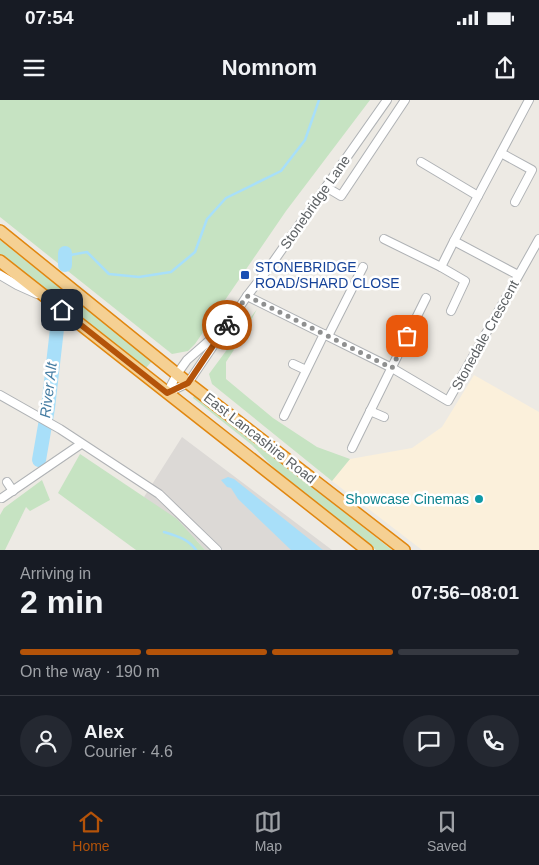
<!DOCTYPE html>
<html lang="en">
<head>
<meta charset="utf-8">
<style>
  :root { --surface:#171b24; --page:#242831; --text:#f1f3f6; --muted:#9ea1a6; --line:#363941; --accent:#b45309 }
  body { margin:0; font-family:Arial,sans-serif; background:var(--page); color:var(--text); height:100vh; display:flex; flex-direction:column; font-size:19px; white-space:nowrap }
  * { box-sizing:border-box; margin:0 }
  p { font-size:16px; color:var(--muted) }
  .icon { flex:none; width:28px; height:28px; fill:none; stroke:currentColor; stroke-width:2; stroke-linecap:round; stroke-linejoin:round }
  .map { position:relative; height:450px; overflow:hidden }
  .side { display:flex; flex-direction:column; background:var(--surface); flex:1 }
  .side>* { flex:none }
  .pin { position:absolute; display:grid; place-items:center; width:42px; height:42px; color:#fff; margin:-21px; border-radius:10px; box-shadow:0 2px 8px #0006 }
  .courier { position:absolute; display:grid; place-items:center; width:50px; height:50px; margin:-25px; border:4px solid #b45309; border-radius:50%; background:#fff; color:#222; box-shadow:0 1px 6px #0007 }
  .overview em { font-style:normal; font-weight:800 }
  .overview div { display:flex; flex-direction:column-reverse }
  .overview { display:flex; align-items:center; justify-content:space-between; height:85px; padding:0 20px }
  h1 { font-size:32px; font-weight:800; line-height:38px }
  .bar { display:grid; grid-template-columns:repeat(4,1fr); gap:8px 5px; align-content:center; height:60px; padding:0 20px }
  .bar i { height:6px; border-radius:4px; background:var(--line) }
  .bar .active { background:var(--accent) }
  .bar p { grid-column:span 4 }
  .line { display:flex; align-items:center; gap:12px; padding:0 20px; border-top:1px solid var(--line) }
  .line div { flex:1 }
  .round { display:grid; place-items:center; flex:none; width:52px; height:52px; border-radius:26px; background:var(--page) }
  .status { display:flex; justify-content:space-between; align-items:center; height:35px; padding:0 25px; background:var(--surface); direction:ltr }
  .status svg { height:14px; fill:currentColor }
  header { display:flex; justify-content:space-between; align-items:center; height:65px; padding:0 20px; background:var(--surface); font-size:22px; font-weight:800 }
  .dock { display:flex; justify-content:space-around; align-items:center; height:70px; border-top:1px solid var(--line); background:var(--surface); font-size:14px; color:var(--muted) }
  .dock a { display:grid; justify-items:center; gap:2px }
  .dock .active { color:var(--accent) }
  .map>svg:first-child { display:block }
  .commercial { fill:#fbf0db }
  .industrial { fill:#dcd9d6 }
  .green { fill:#c6e3c2 }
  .water { fill:#a8dff9 }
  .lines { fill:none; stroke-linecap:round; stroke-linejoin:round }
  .stream { stroke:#a8dff9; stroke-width:2.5 }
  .river { stroke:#a8dff9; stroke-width:14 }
  .minor-casing { stroke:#afb2b5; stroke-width:10 }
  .highway-casing { stroke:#e18710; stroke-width:14 }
  .minor { stroke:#fff; stroke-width:8 }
  .highway { stroke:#f5d093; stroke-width:11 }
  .done { stroke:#8f9090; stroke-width:5; stroke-dasharray:0 9 }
  .route { stroke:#b45309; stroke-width:6 }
  .transit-dot { fill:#1a4fb4; stroke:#fff; stroke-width:2 }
  .culture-dot { fill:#0f9aa8; stroke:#fff; stroke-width:2 }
  .labels { text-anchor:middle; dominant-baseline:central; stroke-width:5; stroke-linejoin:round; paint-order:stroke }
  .street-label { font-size:14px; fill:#5c6063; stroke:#fff }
  .transit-label { font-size:14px; fill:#164399; stroke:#fff; text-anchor:start }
  .culture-label { font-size:14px; fill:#0d838f; stroke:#fff; text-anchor:end }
  .water-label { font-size:15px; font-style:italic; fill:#447ca2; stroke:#fff }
</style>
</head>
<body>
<div class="status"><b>07:54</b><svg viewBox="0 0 49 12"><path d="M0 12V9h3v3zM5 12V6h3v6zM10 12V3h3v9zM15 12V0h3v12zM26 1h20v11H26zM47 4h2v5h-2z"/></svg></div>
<header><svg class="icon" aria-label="menu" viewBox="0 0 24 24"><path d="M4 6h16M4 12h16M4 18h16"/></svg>Nomnom<svg class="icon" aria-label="share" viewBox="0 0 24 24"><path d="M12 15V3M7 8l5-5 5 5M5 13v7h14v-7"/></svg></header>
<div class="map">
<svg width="539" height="450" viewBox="0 0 539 450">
  <rect width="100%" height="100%" fill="#edeae4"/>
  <!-- commercial -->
  <polygon class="commercial" points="474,275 539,312 539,450 422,450 332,381 350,359 412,348 442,327"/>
  <!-- industrial -->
  <polygon class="industrial" points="182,337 332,450 205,450 197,441 144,397"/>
  <!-- green -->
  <g class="green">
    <polygon points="0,0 370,0 286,111 195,244 188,251 172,254 0,117"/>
    <polygon points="0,140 152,261 146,268 0,155"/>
    <polygon points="257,209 241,239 226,262 226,279 273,318 317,347 350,359 332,381 212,284 209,274"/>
    <polygon points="195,294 392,450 376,450 285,378 270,364 252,345 193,298"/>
    <polygon points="80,354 177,419 205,450 136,450 58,393"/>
    <polygon points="42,380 50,400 30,411 26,407 5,450 0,450 0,415 4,408"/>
  </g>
  <!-- water -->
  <polygon class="water" points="228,377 234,379 323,450 291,450 238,399 231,388 227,387 221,380"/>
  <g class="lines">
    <!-- stream -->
    <g class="stream">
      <polyline points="65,156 87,152 109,174 139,177 171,172 195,152 207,119 226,98 281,71 305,40 319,0"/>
      <path d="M164,432C177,436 188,439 196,450"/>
    </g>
    <!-- river -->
    <g class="river">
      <polyline points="65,165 65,153"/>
      <polyline points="39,360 48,308 58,220"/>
    </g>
    <defs>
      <g id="minor">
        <polyline points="501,53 532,70 515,102"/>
        <polyline points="421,62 478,96"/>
        <polyline points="326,87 341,96 405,0"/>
        <polyline points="384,139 441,167"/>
        <polyline points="0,175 17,185 37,194"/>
        <polyline points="518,175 454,141 529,0"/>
        <polyline points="247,196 392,268 448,301 539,139"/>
        <polyline points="451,211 465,181 441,167 454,141"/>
        <polyline points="328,236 363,167"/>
        <polyline points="293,264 306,270"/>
        <polyline points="167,293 188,283 247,196 271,165 387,0"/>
        <polyline points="167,293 177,274 187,260 219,232"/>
        <polyline points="0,295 60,329 159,394 217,450"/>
        <polyline points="370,311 384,317"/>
        <polyline points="284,316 324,234"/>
        <polyline points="352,348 426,198"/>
        <polyline points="7,382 13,391"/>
        <polyline points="2,398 81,344"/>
      </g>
      <g id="highway">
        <polyline points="0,131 188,283 404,450"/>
        <polyline points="0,161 367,450"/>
      </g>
    </defs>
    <!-- minor casing -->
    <use href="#minor" class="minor-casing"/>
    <!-- highway casing -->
    <use href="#highway" class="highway-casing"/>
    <!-- minor -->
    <use href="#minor" class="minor"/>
    <!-- highway -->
    <use href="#highway" class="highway"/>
  </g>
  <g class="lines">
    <!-- done -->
    <polyline class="done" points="227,225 247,196 392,268 407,236"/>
    <!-- route -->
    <polyline class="route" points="62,210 167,293 188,283 227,225"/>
  </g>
  <!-- markers -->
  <rect class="transit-dot" x="240" y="170" width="10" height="10" rx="2.5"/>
  <circle class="culture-dot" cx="479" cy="399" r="5"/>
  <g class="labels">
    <!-- street labels -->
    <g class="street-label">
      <text transform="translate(315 102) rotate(-55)">Stonebridge Lane</text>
      <text transform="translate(485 235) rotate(-61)">Stonedale Crescent</text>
      <text transform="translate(260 338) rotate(38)">East Lancashire Road</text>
    </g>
    <!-- transit labels -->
    <g class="transit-label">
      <text x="255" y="167">STONEBRIDGE<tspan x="255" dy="16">ROAD/SHARD CLOSE</tspan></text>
    </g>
    <!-- culture labels -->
    <g class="culture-label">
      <text x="469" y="399">Showcase Cinemas</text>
    </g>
    <!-- water labels -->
    <g class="water-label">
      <text transform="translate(48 290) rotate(-83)">River Alt</text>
    </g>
  </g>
</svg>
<div class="pin" style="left:407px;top:236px;background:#ea580c"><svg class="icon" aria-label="bag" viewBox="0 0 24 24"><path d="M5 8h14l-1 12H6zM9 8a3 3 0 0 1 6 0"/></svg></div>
<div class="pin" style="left:62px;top:210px;background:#1f2937"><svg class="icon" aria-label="home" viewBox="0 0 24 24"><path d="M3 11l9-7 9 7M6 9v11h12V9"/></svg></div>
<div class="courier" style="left:227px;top:225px"><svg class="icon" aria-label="bike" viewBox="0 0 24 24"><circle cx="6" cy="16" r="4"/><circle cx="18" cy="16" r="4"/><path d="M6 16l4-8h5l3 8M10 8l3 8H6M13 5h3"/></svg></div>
</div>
<section class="side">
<div class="overview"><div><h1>2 min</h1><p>Arriving in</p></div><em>07:56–08:01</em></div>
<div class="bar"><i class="active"></i><i class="active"></i><i class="active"></i><i></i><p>On the way · 190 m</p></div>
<div class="line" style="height:90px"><a class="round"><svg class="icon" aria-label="person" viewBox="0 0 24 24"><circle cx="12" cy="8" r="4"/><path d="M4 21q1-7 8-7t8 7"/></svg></a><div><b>Alex</b><p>Courier · 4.6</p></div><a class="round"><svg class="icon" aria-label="chat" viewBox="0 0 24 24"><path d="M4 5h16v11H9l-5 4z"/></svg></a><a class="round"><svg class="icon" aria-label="phone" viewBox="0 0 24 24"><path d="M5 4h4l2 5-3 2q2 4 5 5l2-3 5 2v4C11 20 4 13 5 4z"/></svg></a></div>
</section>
<nav class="dock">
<a class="active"><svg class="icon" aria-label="home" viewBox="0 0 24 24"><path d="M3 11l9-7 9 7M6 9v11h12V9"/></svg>Home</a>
<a><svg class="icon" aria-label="map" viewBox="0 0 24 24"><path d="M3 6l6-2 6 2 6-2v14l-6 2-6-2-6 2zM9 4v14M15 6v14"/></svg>Map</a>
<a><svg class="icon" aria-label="saved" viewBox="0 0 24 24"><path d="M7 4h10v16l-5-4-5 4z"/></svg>Saved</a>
</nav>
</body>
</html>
